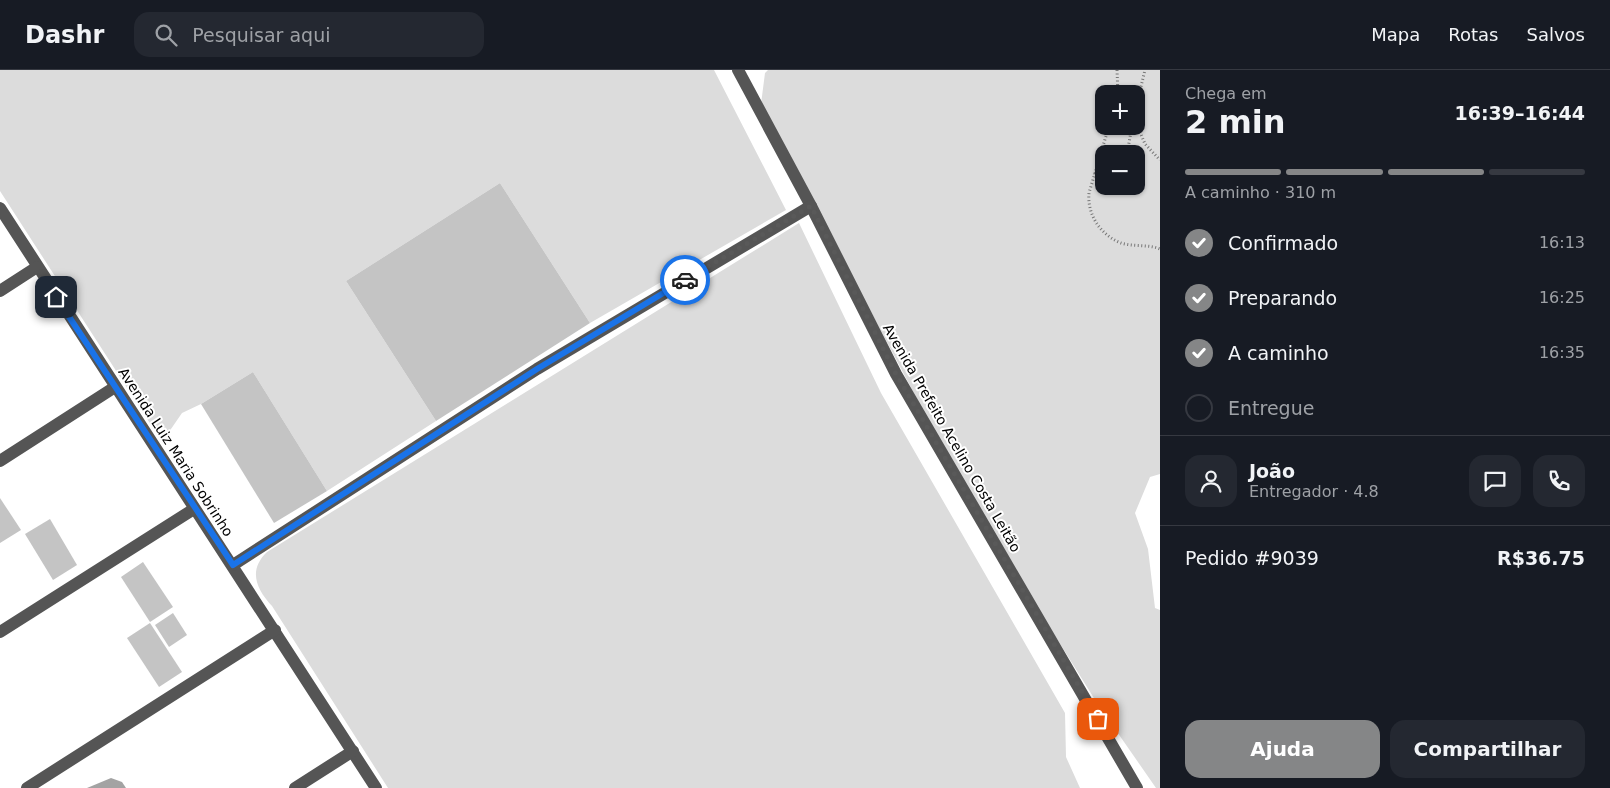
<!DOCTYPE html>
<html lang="pt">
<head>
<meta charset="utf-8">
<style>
  :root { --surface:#171b24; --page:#242831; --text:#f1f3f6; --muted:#9ea1a6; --line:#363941; --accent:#858687 }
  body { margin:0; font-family:"DejaVu Sans",sans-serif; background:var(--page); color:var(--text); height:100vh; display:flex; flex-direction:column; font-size:19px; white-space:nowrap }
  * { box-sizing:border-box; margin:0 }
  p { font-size:16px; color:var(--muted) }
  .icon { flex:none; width:28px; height:28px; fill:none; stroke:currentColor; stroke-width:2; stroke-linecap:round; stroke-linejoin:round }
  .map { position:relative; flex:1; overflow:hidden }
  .sheet { display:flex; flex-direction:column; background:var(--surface); width:450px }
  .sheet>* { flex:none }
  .tools { position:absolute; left:1095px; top:15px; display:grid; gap:10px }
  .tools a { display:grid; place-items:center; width:50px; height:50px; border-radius:10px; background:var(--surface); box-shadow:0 1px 4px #0004; font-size:25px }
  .pin { position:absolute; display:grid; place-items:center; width:42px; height:42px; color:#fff; margin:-21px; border-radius:10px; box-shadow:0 2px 8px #0006 }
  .courier { position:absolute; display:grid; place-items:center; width:50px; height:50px; margin:-25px; border:4px solid #1a73e8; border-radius:50%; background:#fff; color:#222; box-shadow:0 1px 6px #0007 }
  .head em { font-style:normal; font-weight:700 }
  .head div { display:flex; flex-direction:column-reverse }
  .head { display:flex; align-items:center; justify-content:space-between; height:85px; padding:0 25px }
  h1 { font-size:32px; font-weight:700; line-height:38px }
  .bar { display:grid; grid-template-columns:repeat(4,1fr); gap:8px 5px; align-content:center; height:60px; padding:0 25px }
  .bar i { height:6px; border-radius:4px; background:var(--line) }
  .bar .on { background:var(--accent) }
  .bar p { grid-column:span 4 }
  .line { display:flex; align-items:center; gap:12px; padding:0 25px; border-top:1px solid var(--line) }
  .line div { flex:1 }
  .round { display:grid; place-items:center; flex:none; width:52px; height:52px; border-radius:15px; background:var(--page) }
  ol { padding:0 25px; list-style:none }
  li { display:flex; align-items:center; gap:15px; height:55px }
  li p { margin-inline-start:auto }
  li .icon { padding:5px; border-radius:50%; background:var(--accent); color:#fff; stroke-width:4 }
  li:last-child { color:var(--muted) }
  li i { width:28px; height:28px; border:2px solid var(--line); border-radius:50% }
  .cta { display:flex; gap:10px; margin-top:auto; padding:10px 25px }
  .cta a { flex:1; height:58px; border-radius:15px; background:var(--accent); color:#fff; font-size:20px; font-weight:700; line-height:58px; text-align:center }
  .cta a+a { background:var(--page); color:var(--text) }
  header { display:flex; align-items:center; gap:30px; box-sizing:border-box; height:70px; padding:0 25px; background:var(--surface); border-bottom:1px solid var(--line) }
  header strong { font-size:24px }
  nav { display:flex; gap:28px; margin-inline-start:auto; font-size:18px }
  .search { width:350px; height:45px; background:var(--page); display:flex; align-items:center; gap:12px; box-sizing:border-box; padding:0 18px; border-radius:15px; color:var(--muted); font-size:19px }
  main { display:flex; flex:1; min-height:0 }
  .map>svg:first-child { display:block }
  .green { fill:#dcdcdc; fill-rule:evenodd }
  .water { fill:#a3a3a3 }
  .building { fill:#c4c4c4 }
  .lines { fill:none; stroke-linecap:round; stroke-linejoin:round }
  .path { stroke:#777; stroke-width:3; stroke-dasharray:1 2.5; stroke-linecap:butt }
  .minor { stroke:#555; stroke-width:12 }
  .done { stroke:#595959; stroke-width:5; stroke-dasharray:0 9 }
  .route { stroke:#1a73e8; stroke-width:6 }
  .labels { text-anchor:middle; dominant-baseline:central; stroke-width:4; stroke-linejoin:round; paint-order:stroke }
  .street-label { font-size:14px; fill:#000; stroke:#fff }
</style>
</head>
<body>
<header>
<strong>Dashr</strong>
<div class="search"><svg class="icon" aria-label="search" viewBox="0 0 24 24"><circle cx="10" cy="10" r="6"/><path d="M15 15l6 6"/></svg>Pesquisar aqui</div>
<nav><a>Mapa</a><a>Rotas</a><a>Salvos</a></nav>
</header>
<main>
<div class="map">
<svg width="1160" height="718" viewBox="0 0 1160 718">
  <rect width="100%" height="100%" fill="#fff"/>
  <!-- green -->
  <g class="green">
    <polygon points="0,0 714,0 786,140 590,253 500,113 346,211 436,351 327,421 253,302 201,334 182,343 162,372 0,121"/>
    <path d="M768,0H1160V404L1150,407L1135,443L1148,479L1155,538L1160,540V718H1156L1097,633L971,431L761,34L765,3ZM1104,24H1136V56H1104ZM1104,84H1136V116H1104Z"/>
    <path d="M799,153L881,323L1065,643L1066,687L1080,718H388L272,536C256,519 248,500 267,482Z"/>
  </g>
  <!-- water -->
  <polygon class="water" points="111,708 122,712 126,718 87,718"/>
  <!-- building -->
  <g class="building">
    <polygon points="500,113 590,253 436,351 346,211"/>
    <polygon points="253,302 327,421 274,453 201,334"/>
    <polygon points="0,428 21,460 0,473"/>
    <polygon points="50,449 77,495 53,510 25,464"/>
    <polygon points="143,492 173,537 150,552 121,507"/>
    <polygon points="173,543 187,565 169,577 155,555"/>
    <polygon points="150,553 182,602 159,617 127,568"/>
  </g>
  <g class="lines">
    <!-- path -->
    <g class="path">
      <polyline points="1117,0 1118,24"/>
      <polyline points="1136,37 1145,0"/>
      <polyline points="1136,52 1145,74 1160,90"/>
      <path d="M1109,56L1089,123C1087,144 1100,165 1121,173C1133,177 1148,174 1160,179"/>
      <polyline points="1127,84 1132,56"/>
      <polyline points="1094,103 1104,108"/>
    </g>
    <!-- minor -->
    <g class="minor">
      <polyline points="738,0 811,136 896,304 1137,718"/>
      <polyline points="0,138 376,718"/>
      <polyline points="0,221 37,197"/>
      <polyline points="0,391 115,317"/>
      <polyline points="233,495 537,299 811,136"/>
      <polyline points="0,562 194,439"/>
      <polyline points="27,718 275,560"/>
      <polyline points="295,718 353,681"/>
    </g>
  </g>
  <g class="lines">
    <!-- done -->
    <polyline class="done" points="685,210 811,136 896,304 1098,649"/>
    <!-- route -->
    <polyline class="route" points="56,227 233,495 537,299 685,210"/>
  </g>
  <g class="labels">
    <!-- street labels -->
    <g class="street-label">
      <text transform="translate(952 368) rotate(60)">Avenida Prefeito Acelino Costa Leitão</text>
      <text transform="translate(176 382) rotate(57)">Avenida Luiz Maria Sobrinho</text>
    </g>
  </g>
</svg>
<div class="tools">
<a>+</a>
<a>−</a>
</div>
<div class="pin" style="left:1098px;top:649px;background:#ea580c"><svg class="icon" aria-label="bag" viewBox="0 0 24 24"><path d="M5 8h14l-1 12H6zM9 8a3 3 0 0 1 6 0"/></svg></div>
<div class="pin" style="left:56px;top:227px;background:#1f2937"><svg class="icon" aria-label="home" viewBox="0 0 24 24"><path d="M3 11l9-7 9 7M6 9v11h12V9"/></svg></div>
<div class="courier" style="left:685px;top:210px"><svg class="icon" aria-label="car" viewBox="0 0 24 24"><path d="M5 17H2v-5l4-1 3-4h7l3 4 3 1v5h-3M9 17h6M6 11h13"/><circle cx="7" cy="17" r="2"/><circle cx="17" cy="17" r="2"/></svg></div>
</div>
<section class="sheet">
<div class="head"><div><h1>2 min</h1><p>Chega em</p></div><em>16:39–16:44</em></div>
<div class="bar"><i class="on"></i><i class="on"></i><i class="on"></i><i></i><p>A caminho · 310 m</p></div>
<ol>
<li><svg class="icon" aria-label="check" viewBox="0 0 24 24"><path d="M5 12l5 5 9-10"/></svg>Confirmado<p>16:13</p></li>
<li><svg class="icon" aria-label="check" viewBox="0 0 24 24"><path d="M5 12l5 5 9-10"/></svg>Preparando<p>16:25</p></li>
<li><svg class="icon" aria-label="check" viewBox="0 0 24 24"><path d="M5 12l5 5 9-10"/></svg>A caminho<p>16:35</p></li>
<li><i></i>Entregue</li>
</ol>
<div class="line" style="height:90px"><a class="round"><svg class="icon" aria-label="person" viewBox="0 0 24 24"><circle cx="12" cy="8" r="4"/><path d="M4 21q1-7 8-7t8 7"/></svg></a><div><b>João</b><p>Entregador · 4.8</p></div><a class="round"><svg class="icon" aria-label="chat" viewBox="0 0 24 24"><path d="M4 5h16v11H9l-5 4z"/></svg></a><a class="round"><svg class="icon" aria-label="phone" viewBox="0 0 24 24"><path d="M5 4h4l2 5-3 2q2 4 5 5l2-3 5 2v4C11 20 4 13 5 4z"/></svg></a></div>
<div class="line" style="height:65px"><div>Pedido #9039</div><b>R$36.75</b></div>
<div class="cta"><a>Ajuda</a><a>Compartilhar</a></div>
</section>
</main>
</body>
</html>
